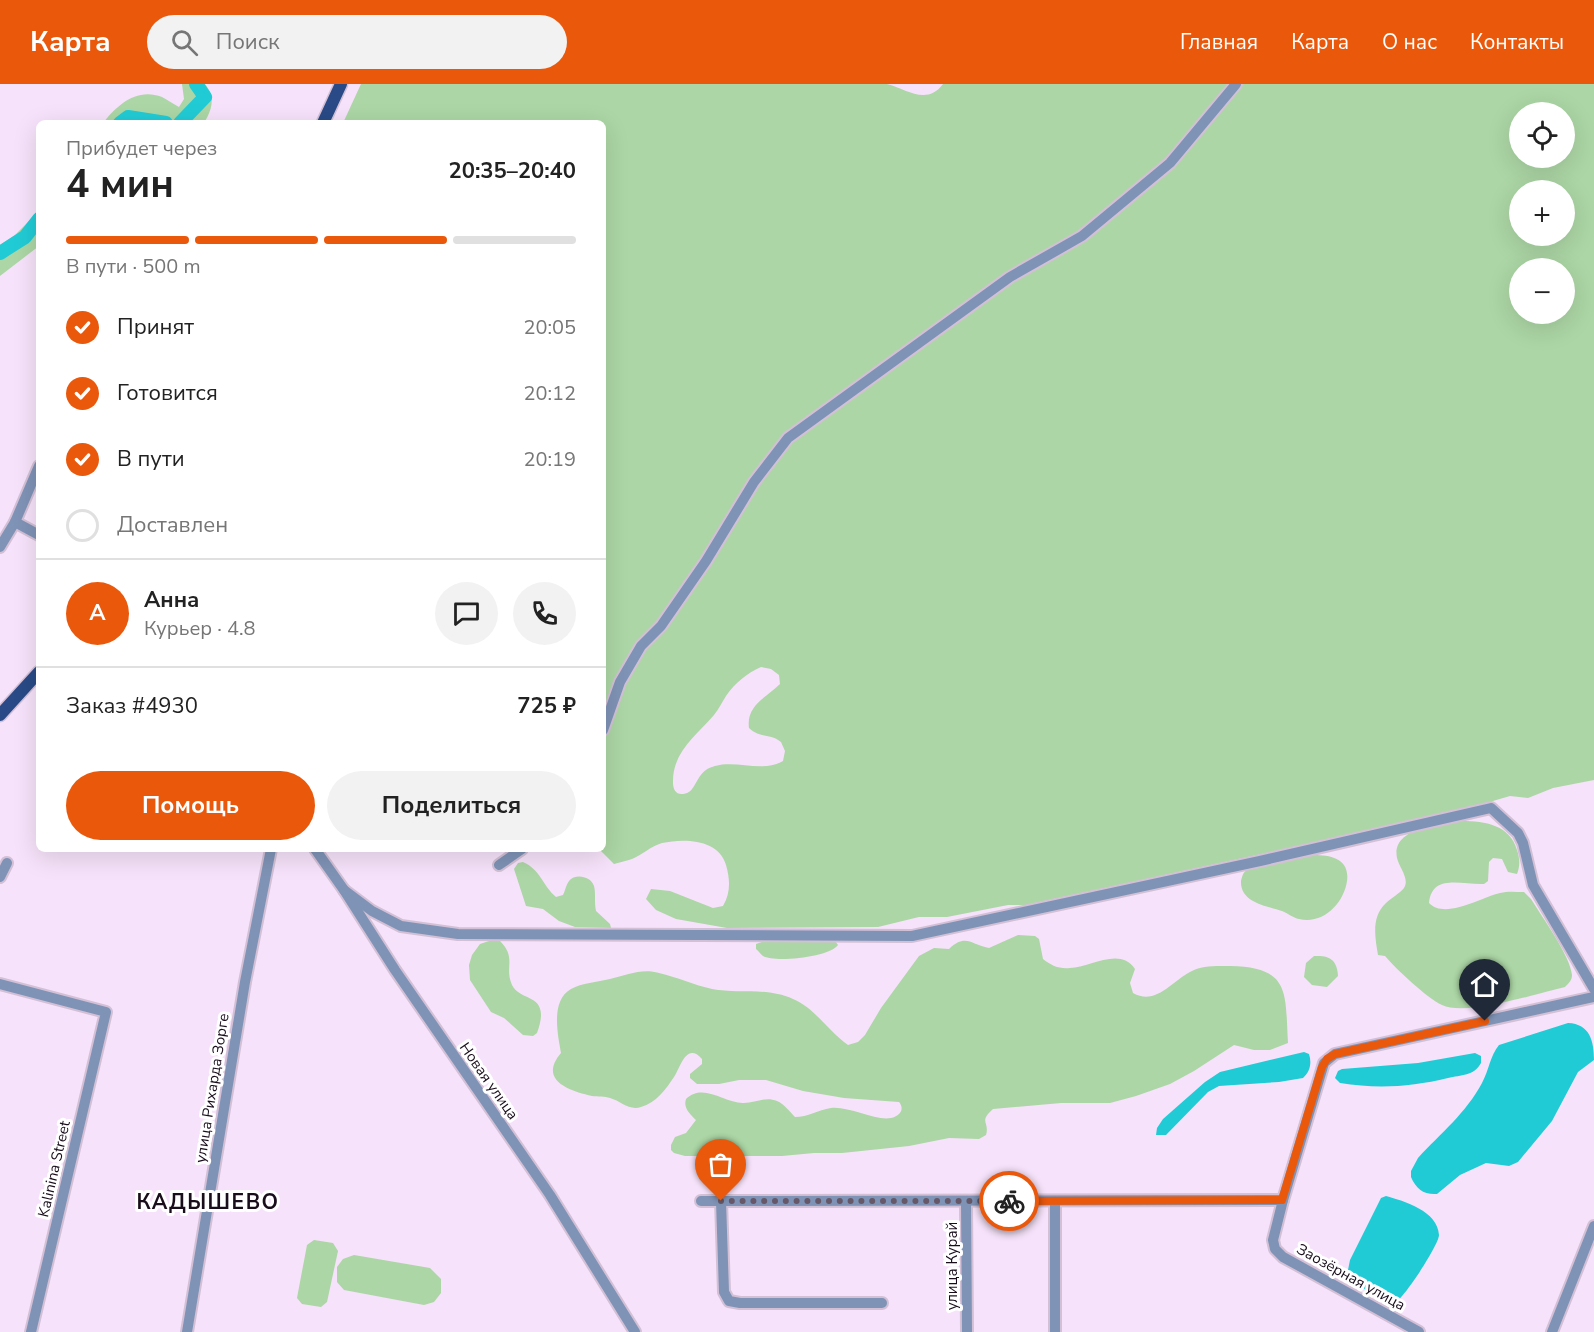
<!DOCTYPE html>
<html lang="ru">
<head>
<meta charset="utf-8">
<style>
  :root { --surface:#fff; --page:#f2f2f2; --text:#222; --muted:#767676; --line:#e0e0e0; --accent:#ea580c }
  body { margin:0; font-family:"Nunito Sans",sans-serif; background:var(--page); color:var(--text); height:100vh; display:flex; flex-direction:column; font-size:22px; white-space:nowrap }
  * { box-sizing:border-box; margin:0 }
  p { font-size:20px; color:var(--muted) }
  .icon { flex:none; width:33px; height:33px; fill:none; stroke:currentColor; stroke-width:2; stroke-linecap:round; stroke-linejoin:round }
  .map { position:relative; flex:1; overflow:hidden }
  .details { position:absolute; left:36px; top:36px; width:570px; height:732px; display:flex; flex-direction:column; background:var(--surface); border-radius:9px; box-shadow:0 6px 24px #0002 }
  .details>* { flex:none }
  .tools { position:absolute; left:1509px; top:18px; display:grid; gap:12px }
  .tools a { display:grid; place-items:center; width:66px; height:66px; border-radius:50%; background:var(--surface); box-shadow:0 6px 24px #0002; font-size:30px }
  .pin { position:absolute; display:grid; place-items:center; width:51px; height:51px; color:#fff; margin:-62px -26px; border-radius:50% 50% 50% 0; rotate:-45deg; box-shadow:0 0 6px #0007 }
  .pin .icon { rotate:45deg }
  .courier { position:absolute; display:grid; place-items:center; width:60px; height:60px; margin:-30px; border:4px solid #ea580c; border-radius:50%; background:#fff; color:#222; box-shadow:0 2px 8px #0007 }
  .headline em { font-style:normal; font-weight:700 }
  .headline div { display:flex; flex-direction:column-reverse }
  .headline { display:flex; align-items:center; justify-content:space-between; height:102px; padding:0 30px }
  h1 { font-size:39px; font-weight:700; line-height:45px }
  .bar { display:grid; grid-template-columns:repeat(4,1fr); gap:9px 6px; align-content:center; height:72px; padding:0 30px }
  .bar i { height:8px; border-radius:4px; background:var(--line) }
  .bar .on { background:var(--accent) }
  .bar p { grid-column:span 4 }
  .line { display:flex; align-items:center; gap:15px; padding:0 30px; border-top:2px solid var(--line) }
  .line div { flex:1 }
  .round { display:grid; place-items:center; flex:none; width:63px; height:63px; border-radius:32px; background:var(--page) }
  ol { padding:0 30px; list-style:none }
  li { display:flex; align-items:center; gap:18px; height:66px }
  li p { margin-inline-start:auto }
  li .icon { padding:6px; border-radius:50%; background:var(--accent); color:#fff; stroke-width:4 }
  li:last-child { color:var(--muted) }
  li i { width:33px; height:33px; border:3px solid var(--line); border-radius:50% }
  .cta { display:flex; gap:12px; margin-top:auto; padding:12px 30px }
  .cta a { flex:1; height:69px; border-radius:36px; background:var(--accent); color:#fff; font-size:24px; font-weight:700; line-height:69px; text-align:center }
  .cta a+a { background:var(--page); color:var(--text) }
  header { display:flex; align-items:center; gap:36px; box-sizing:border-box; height:84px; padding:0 30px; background:var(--accent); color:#fff }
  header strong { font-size:28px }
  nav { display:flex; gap:33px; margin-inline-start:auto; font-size:21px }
  .search { width:420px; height:54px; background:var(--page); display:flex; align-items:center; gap:15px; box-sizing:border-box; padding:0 21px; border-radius:33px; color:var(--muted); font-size:22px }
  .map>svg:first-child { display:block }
  .green { fill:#acd6a5; fill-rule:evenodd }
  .water { fill:#21cbd5 }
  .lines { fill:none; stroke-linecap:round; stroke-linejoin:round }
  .river { stroke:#21cbd5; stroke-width:14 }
  .minor-casing { stroke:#d3c0d6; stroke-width:14 }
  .major-casing { stroke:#d3c0d6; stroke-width:15 }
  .minor { stroke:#7f93b6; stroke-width:10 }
  .major { stroke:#294a86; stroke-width:12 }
  .done { stroke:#665869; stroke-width:6; stroke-dasharray:0 10.8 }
  .route { stroke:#ea580c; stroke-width:8 }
  .labels { text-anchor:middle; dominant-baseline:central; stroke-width:6; stroke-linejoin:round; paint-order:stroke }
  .street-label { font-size:15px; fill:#190d1b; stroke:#fff }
  .district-label { font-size:21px; font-weight:bold; letter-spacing:1.5px; fill:#190d1b; stroke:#fff }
</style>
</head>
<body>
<header>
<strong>Карта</strong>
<div class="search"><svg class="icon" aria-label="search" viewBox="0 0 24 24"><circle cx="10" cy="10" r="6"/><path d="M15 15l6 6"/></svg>Поиск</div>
<nav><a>Главная</a><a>Карта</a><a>О нас</a><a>Контакты</a></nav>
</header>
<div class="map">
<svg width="1594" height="1248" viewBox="0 0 1594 1248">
  <rect width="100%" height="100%" fill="#f6e2fa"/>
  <!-- green -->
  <g class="green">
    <path d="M182,0H205C216,13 212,26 204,39H103C117,21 137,3 162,13C168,16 173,20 179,23L184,15Z"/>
    <path d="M361,0H887C906,5 927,22 943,0H1594V696L1553,704L1528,714L1510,712L1424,737L1359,749L1026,821H1008L947,833H919L878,843L727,844L676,835L656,826L646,815L651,805L670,807L713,824L723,822C731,809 730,795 726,781C719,755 684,754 662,759C651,762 642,771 632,775C627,777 620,778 614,780L599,765H603V39H343ZM1520,28H1564V74H1520ZM1520,106H1564V152H1520ZM1520,184H1564V230H1520ZM761,583L771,585L779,591L780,600C766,614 746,621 749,644C761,655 770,649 781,658L785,667L783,677C762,689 738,676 715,682C694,687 698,709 683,710C676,711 673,705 673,699C672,668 696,652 714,631C719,625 722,618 726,612C735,599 747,589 761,583Z"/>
    <polygon points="39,127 39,162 0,192 0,161 15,151"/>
    <path d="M1462,737C1485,737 1510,741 1517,766C1520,775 1520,782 1517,790L1508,788L1502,775L1493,774L1489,778L1488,797L1484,800C1462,801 1432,789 1429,819C1445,836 1482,813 1500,809C1508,807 1516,808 1524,808L1531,815C1542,833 1570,871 1572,891C1572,896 1569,899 1565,903C1538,909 1466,933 1442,921C1427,914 1396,885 1385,872L1378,871C1375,853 1371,833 1386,819C1391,814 1399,810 1404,804C1410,795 1399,783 1397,774C1391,743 1442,740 1462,737Z"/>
    <path d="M1314,771C1331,771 1350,775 1347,797C1344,819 1323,841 1299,835C1293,834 1288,829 1282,827C1268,822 1240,819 1241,797C1242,793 1243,788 1247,786C1258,778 1298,774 1314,771Z"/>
    <path d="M523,778C540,785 543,802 556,813L563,811C565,807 566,801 569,797C575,789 591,792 594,802C596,810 594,818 596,827L610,840L611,844L575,843L559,837L543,825L526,822L514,785L518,779Z"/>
    <path d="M1018,851L1035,852L1039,855L1043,875C1052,882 1059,885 1070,884C1089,884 1120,862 1135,885L1130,899L1133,909C1156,922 1172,897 1190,888C1202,881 1216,882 1230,882C1291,883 1285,909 1288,959L1270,966H1254L1234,961L1194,987L1170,1000L1136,1012L1110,1019H1061L993,1025C978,1038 990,1038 986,1051L979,1055L949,1054L909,1062L842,1069H814L782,1072H685L674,1069L671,1066V1061L675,1053L686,1049L696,1036C690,1030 683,1024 686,1015C704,998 725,1020 744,1019C756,1019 765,1012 777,1017C784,1020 790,1028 795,1033C808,1033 818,1026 831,1024C849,1022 875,1037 891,1034C900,1032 905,1025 899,1018L844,1014L803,1007L766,996H739L719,1000H697L690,994V990L702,980V975C686,957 680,985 674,993C666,1005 656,1019 641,1023C629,1027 621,1017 610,1014C605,1012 598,1013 592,1012C569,1007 538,996 561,969C558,951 550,917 571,905C582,899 597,898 610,895C627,891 642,884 659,889C677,893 694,901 712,905C738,910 767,903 793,915C816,925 828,947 848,961L858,958L865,951L881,924L919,872L934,864L949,865C966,849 971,861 989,864Z"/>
    <path d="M771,855L830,856L835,857L838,861C830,873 775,879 763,872C760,870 759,867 756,865V860Z"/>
    <path d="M489,857H500C517,874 504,883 512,901C521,919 552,908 537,949L533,952L523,951L504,934L491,928L470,896L469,881L472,871L480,860Z"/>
    <path d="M1314,872C1330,871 1337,876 1338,892L1327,903L1312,901L1304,893L1306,879Z"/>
    <polygon points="314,1156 333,1159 338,1167 327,1218 321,1223 302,1220 297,1214 307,1161"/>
    <polygon points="354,1171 430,1184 441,1195 441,1209 434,1218 424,1221 344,1206 337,1198 337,1183 343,1175"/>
  </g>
  <!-- water -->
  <g class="water">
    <path d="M1568,939C1590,940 1594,957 1594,976L1578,988L1552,1037L1518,1078L1509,1082L1486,1079L1460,1091L1437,1110C1424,1111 1416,1105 1411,1093V1087L1418,1074C1441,1049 1466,1029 1482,999C1489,986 1490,972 1499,961Z"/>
    <path d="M1304,968L1309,970C1312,979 1310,988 1303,994L1279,998L1219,1002L1208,1008L1166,1051H1156L1157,1044L1163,1035L1205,998L1220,988Z"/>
    <path d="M1475,969L1481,972V979C1474,992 1461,991 1448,994C1411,1003 1377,1005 1340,999L1335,994L1338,987L1342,985L1418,979Z"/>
    <path d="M1386,1112C1404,1117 1438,1127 1439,1151C1439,1161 1401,1219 1394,1219C1380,1220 1358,1199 1347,1191L1350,1176L1381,1114Z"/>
  </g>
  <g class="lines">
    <!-- river -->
    <g class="river">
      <polyline points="120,39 128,33 166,39"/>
      <polyline points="180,39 205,13 196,0"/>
      <polyline points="0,169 25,153 39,135"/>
    </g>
    <defs>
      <g id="minor">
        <polyline points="15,438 39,451"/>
        <polyline points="0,463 15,438 39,382"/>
        <polyline points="603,646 620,598 641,562 661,542 706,477 754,398 788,354 1010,193 1082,152 1170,79 1236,0"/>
        <polyline points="315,765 344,806 395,886 550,1111 635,1248"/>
        <polyline points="499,781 522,765"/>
        <polyline points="0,793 7,779"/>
        <polyline points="344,806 372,827 401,842 458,850 912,852 1260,777 1491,724 1518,749 1523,759 1533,801 1594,905"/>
        <polyline points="0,900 106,928 31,1248"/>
        <polyline points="701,1117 1283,1116"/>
        <polyline points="721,1117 724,1208 729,1217 740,1219 882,1219"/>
        <polyline points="966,1117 967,1248"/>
        <polyline points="187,1248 245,898 271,765"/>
        <polyline points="1055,1248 1055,1117"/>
        <polyline points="1419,1248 1283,1173 1275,1165 1273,1156 1283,1116 1324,979 1335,970 1594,913"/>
        <polyline points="1552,1248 1594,1142"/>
      </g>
      <g id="major">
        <polyline points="323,39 341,0"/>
        <polyline points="0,631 39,588"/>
      </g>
    </defs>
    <!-- minor casing -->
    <use href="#minor" class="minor-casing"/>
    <!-- major casing -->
    <use href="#major" class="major-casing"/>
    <!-- minor -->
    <use href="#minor" class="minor"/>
    <!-- major -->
    <use href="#major" class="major"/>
  </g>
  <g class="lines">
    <!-- done -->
    <polyline class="done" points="721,1117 1009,1117"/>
    <!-- route -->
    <polyline class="route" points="1009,1117 1282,1116 1322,983 1327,975 1335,970 1485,937"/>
  </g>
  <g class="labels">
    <!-- street labels -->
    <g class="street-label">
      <text transform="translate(489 997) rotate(55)">Новая улица</text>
      <text transform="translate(212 1004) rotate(-81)">улица Рихарда Зорге</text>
      <text transform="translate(54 1085) rotate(-77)">Kalinina Street</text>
      <text transform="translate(952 1182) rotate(-90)">улица Курай</text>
      <text transform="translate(1351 1193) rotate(29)">Заозёрная улица</text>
    </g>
    <!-- district labels -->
    <g class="district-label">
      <text x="208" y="1118">КАДЫШЕВО</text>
    </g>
  </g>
</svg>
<div class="tools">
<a><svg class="icon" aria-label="locate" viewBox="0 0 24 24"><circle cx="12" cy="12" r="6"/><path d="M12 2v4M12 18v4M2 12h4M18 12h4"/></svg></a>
<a>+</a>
<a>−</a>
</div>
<div class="pin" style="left:721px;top:1117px;background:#ea580c"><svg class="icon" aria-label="bag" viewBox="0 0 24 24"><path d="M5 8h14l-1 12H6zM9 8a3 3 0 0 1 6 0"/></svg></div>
<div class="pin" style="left:1485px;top:937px;background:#1f2937"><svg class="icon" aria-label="home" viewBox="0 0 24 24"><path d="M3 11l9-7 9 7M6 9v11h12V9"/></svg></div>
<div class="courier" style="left:1009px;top:1117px"><svg class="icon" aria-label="bike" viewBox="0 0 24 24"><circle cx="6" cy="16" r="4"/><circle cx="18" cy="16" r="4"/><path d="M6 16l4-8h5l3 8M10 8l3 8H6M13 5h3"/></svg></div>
<section class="details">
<div class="headline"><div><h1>4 мин</h1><p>Прибудет через</p></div><em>20:35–20:40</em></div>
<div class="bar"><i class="on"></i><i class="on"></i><i class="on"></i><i></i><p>В пути · 500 m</p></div>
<ol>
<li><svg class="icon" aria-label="check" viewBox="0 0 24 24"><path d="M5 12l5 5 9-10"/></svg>Принят<p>20:05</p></li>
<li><svg class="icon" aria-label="check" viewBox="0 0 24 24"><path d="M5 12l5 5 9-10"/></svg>Готовится<p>20:12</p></li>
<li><svg class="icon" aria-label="check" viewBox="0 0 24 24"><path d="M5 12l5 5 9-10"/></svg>В пути<p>20:19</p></li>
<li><i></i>Доставлен</li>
</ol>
<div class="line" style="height:108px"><b class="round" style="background:var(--accent);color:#fff">А</b><div><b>Анна</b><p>Курьер · 4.8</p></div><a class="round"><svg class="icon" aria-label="chat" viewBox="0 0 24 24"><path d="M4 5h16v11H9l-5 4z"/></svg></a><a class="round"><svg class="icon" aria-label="phone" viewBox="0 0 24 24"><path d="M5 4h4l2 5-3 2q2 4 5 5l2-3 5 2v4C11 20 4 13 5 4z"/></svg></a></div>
<div class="line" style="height:78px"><div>Заказ #4930</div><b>725 ₽</b></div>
<div class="cta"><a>Помощь</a><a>Поделиться</a></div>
</section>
</div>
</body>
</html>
